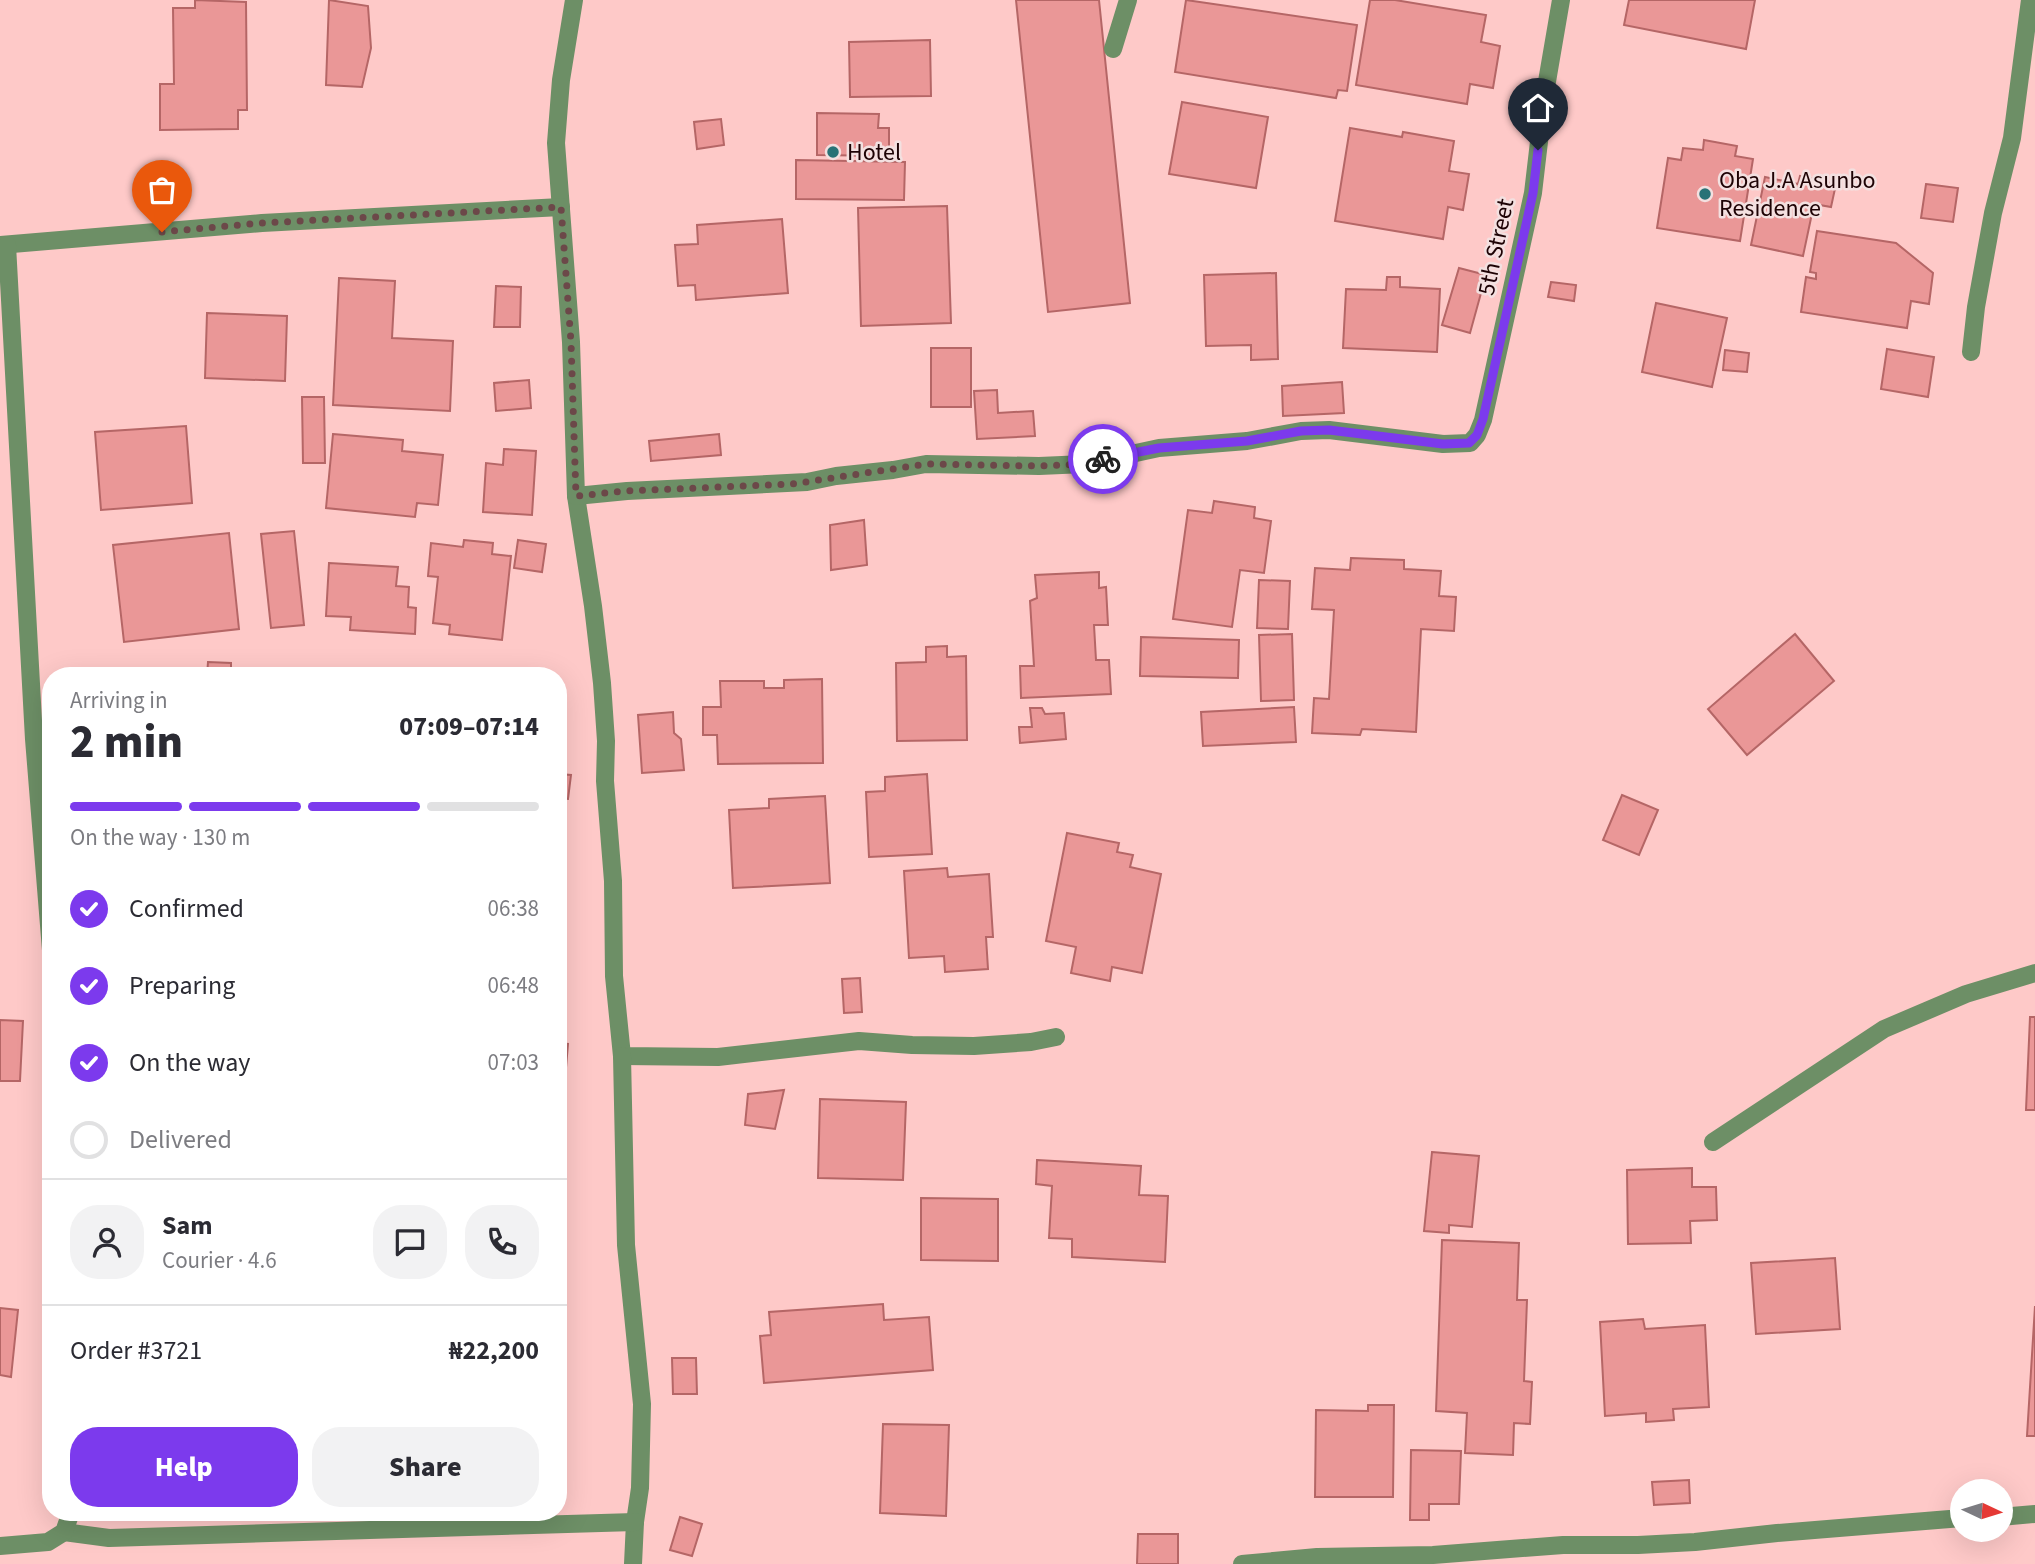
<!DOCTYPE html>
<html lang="en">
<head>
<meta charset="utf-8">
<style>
  :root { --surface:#fff; --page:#f2f2f3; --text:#2b2b33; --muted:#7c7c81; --line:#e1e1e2; --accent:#7c3aed }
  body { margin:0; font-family:"Source Sans 3",sans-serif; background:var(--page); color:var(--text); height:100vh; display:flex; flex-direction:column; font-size:26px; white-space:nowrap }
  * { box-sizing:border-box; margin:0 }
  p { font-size:23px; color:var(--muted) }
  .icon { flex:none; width:38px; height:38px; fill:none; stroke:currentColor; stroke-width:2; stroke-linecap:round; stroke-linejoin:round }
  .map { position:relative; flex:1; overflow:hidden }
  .panel { position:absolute; left:42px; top:667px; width:525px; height:854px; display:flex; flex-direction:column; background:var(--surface); border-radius:28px; box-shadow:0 7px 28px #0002 }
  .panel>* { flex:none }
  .needle { width:46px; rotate:94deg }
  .tools { position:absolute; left:1950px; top:1479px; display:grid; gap:14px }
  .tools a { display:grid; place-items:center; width:63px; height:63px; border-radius:50%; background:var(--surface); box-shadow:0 7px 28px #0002; font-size:35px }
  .pin { position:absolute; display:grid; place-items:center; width:60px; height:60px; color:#fff; margin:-72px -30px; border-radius:50% 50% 50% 0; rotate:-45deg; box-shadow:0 0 7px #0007 }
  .pin .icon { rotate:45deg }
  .courier { position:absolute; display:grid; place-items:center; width:70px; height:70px; margin:-35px; border:5px solid #7c3aed; border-radius:50%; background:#fff; color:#222; box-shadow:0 2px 9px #0007 }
  .headline em { font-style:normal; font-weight:800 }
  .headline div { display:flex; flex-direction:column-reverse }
  .headline { display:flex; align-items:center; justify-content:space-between; height:119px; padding:0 28px }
  h1 { font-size:46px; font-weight:800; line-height:52px }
  .bar { display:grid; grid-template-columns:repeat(4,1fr); gap:10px 7px; align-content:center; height:84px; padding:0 28px }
  .bar i { height:9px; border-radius:5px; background:var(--line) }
  .bar .active { background:var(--accent) }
  .bar p { grid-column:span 4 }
  .line { display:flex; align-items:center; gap:18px; padding:0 28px; border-top:2px solid var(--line) }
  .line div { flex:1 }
  .round { display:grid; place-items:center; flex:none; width:74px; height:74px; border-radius:28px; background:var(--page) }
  ol { padding:0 28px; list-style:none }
  li { display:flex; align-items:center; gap:21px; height:77px }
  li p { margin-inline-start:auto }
  li .icon { padding:7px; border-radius:50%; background:var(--accent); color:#fff; stroke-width:4 }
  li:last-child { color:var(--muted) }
  li i { width:38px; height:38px; border:4px solid var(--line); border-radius:50% }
  .action { display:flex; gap:14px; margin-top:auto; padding:14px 28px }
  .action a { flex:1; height:80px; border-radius:28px; background:var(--accent); color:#fff; font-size:28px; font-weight:800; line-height:80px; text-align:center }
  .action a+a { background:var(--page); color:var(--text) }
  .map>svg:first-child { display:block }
  .building { fill:#ea9797; stroke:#b56666; stroke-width:2 }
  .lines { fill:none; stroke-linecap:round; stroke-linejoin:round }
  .street { stroke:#6d8f66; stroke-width:18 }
  .done { stroke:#6c4849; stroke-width:7; stroke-dasharray:0 12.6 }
  .route { stroke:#7c3aed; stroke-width:9 }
  .poi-dot { fill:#287276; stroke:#f3e0e0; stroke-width:2.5 }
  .labels { text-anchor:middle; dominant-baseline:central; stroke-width:5; stroke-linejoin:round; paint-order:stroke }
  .poi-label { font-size:24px; fill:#1d0204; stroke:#f3e0e0; text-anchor:start }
  .street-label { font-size:24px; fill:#1d0204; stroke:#f3e0e0 }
</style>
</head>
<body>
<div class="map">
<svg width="2035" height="1564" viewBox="0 0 2035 1564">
  <rect width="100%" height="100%" fill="#fec9c8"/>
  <!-- building -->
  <g class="building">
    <polygon points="195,0 246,2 247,110 238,110 238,129 160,130 160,84 174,84 173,8 195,8"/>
    <polygon points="329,0 368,6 371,48 362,87 326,85"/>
    <polygon points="1016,0 1099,0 1130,303 1048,312"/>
    <polygon points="1186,0 1357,25 1347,91 1338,90 1336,98 1175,72"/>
    <polygon points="1370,0 1395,0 1486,15 1481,42 1500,46 1493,88 1470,84 1467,104 1356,85"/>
    <polygon points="1629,0 1755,0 1746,49 1624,25"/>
    <polygon points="930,40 931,96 850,97 849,42"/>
    <polygon points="1182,102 1268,117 1256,188 1169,174"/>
    <polygon points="817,113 879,114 878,128 889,128 889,156 817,155"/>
    <polygon points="721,119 724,145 697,149 694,122"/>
    <polygon points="1350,128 1402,137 1403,132 1454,141 1449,171 1469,174 1463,210 1448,207 1443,239 1335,221"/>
    <polygon points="1704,140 1737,146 1735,156 1753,159 1740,241 1657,228 1668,158 1681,160 1683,148 1703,150"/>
    <polygon points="796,160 905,162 904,200 796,199"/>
    <polygon points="1800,176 1836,184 1831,207 1814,204 1803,256 1751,245 1765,177 1798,184"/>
    <polygon points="1926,184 1958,188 1953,222 1921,218"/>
    <polygon points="947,206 951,323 861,326 858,208"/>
    <polygon points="782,219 788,293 696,300 695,285 678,286 675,245 698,244 697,225"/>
    <polygon points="1817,231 1896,243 1933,273 1929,304 1911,301 1907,328 1801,312 1806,277 1816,279 1816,273 1810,272"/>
    <polygon points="1459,268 1486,275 1470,333 1442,325"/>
    <polygon points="1276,273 1278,359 1251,360 1251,345 1206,346 1204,275"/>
    <polygon points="1387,277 1400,277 1400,287 1440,289 1437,352 1343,348 1346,289 1386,290"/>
    <polygon points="339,278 395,281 392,338 453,341 450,411 333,405"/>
    <polygon points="1551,282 1576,285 1574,301 1548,297"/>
    <polygon points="496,286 521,287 520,327 494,327"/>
    <polygon points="1656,303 1727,318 1712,387 1642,372"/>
    <polygon points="207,313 287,316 285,381 205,378"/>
    <rect x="931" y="348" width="40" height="59"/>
    <polygon points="1887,349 1934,357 1928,397 1881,389"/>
    <polygon points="1725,350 1749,353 1747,372 1723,370"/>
    <polygon points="529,380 531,408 496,411 494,383"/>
    <polygon points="1342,382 1344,413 1283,416 1282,386"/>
    <polygon points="997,390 998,413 1033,411 1035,436 977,439 974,391"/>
    <polygon points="302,397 324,397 325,463 303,463"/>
    <polygon points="186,426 192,503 101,510 95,432"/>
    <polygon points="333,434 403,440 402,451 443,455 438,505 417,503 415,517 326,508"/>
    <polygon points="719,434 721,455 651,461 649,441"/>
    <polygon points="504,449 536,451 532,515 483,512 486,463 503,465"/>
    <polygon points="1214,501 1255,507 1254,518 1271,521 1264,573 1240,570 1232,627 1173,619 1188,510 1212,513"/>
    <polygon points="864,520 867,565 831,570 830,525"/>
    <polygon points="294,531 304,625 271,628 261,534"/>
    <polygon points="229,533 239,629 124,642 113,545"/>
    <polygon points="464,540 493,543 492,554 511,556 502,640 449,634 450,625 433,623 438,577 428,576 431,543 463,547"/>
    <polygon points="518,540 546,544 542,572 514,568"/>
    <polygon points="1351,558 1404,560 1404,569 1441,571 1439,596 1456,597 1454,631 1421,629 1416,732 1362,729 1360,735 1312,733 1314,698 1329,699 1334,610 1312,609 1315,568 1350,570"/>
    <polygon points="329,563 398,567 396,586 409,587 408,607 416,608 415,634 350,630 351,617 326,616"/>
    <polygon points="1099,572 1099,588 1106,587 1108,625 1094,625 1096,660 1109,660 1111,694 1021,698 1020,666 1034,666 1030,601 1037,598 1035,575"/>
    <polygon points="1259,580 1290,581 1288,629 1257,628"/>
    <polygon points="1292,634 1294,700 1261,701 1259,635"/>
    <polygon points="1795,634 1834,681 1747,755 1708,709"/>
    <polygon points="1141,637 1239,640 1238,678 1140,676"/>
    <polygon points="947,646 947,657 966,656 967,740 897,741 896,663 926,662 926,647"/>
    <polygon points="208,662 231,663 231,676 207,676"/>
    <polygon points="126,672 126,676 96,676 96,674"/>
    <polygon points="822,679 823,763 718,764 717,735 703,735 703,707 721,707 720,681 764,681 764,688 784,688 784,680"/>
    <polygon points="1294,707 1296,742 1203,746 1201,712"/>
    <polygon points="1030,708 1042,708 1045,714 1064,713 1066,739 1020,743 1019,727 1032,727"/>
    <polygon points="673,712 674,733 681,739 684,770 642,773 638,715"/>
    <polygon points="558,774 571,775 568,799 558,798"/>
    <polygon points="927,774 932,854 869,857 866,792 885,791 885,777"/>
    <polygon points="1622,795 1658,810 1639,855 1603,840"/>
    <polygon points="825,796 830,883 733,888 729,810 769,808 769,799"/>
    <polygon points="1067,833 1119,843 1117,852 1133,855 1130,867 1161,874 1142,973 1112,967 1110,981 1071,973 1076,947 1046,941"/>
    <polygon points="947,868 948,877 989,874 993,937 986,937 988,969 945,972 944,956 909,958 904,871"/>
    <polygon points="860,978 862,1012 844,1013 842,979"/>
    <polygon points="2030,1017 2035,1017 2035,1110 2026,1110"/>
    <polygon points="0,1020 23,1021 20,1081 0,1081"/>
    <polygon points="558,1043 568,1044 564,1091 558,1091"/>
    <polygon points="784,1090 775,1129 745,1125 748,1094"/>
    <polygon points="820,1099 906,1102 903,1180 818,1178"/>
    <polygon points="1432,1152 1479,1156 1472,1227 1449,1225 1449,1233 1424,1231"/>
    <polygon points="1037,1160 1141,1166 1139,1195 1168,1196 1165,1262 1072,1257 1072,1239 1049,1238 1052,1186 1036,1184"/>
    <polygon points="1692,1168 1692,1187 1716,1187 1717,1220 1690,1221 1691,1243 1628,1244 1627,1170"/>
    <polygon points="921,1198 998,1199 998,1261 921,1260"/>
    <polygon points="1442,1240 1519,1243 1517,1300 1527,1300 1524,1381 1532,1382 1530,1424 1514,1423 1513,1455 1465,1453 1467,1413 1436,1411"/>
    <polygon points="1835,1258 1840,1329 1756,1334 1751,1263"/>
    <polygon points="883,1304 884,1320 929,1317 933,1370 764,1383 760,1336 771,1335 769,1312"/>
    <polygon points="2035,1306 2035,1436 2027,1436"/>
    <polygon points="0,1308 18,1310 11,1377 0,1375"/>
    <polygon points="558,1317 563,1318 558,1350"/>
    <polygon points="1643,1319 1645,1329 1705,1325 1709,1407 1673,1409 1674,1420 1646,1422 1646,1413 1605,1416 1600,1322"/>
    <polygon points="672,1358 696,1358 697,1394 673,1394"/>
    <polygon points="1368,1405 1394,1405 1393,1497 1315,1497 1316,1410 1368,1411"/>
    <polygon points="883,1424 949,1425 946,1516 880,1513"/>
    <polygon points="1411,1450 1461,1451 1459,1504 1429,1504 1429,1520 1410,1520"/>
    <polygon points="1689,1480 1690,1503 1654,1505 1652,1482"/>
    <polygon points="680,1517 702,1524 692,1556 670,1550"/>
    <polygon points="1138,1534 1178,1534 1178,1564 1137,1564"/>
  </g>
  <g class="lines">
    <!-- street -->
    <g class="street">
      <polyline points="574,0 561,80 556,143 571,342 576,496 593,606 602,683 606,741 605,781 613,881 614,976 622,1056 718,1057 859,1041 912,1045 974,1046 1031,1042 1056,1037"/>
      <polyline points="1113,49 1128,0"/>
      <polyline points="0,245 262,223 561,207"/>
      <polyline points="7,245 34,739 51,950"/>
      <polyline points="1971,352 1976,307 1993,213 2012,138 2030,0"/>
      <polyline points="576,496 627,491 807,482 836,476 893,470 926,464 1039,466 1085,464 1159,448 1247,441 1301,431 1329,430 1443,444 1470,443 1477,435 1483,420 1533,193 1544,99 1561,0"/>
      <polyline points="622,1056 626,1245 642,1404 640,1488 635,1522 633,1564"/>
      <polyline points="1713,1142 1884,1029 1966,994 2035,973"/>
      <polyline points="2000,1517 2035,1514"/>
      <polyline points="64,1532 109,1538 635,1522"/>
      <polyline points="0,1546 48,1542 64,1532 71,1512"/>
      <polyline points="1242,1564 1317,1557 1433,1555 1563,1545 1638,1545 1695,1542 1777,1533 1962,1518"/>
    </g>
  </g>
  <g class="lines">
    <!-- done -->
    <polyline class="done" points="162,232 262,223 561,207 571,342 576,496 626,491 792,484 926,464 1040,466 1085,464 1103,459"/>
    <!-- route -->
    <polyline class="route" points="1103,459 1159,448 1247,441 1301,431 1329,430 1443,444 1469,443 1477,435 1483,419 1533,193 1538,150"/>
  </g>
  <!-- markers -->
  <g class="poi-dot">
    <circle cx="833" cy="152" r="7"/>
    <circle cx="1705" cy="194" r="7"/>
  </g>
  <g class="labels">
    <!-- poi labels -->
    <g class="poi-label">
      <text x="847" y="152">Hotel</text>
      <text x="1719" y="180">Oba J.A Asunbo<tspan x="1719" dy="28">Residence</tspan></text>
    </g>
    <!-- street labels -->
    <g class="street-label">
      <text transform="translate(1496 247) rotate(-78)">5th Street</text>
    </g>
  </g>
</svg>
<div class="tools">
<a><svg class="needle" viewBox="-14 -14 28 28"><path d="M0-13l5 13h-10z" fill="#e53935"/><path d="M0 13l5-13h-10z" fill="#7c7c81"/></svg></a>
</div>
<div class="pin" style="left:162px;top:232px;background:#ea580c"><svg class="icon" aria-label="bag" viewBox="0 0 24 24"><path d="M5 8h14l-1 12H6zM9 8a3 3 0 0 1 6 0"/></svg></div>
<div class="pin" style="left:1538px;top:150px;background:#1f2937"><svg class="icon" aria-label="home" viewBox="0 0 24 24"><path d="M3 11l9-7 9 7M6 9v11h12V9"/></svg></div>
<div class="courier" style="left:1103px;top:459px"><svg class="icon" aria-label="bike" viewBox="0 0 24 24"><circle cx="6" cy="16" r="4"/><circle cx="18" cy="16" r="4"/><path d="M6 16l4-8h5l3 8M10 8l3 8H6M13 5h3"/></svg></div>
<section class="panel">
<div class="headline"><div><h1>2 min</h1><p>Arriving in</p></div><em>07:09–07:14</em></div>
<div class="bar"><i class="active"></i><i class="active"></i><i class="active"></i><i></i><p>On the way · 130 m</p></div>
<ol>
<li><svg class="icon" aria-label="check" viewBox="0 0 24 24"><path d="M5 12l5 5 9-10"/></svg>Confirmed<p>06:38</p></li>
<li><svg class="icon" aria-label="check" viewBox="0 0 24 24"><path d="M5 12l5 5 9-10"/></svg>Preparing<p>06:48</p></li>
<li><svg class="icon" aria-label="check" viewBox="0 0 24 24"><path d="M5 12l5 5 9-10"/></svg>On the way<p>07:03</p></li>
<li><i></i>Delivered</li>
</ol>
<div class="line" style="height:126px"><a class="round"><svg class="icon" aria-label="person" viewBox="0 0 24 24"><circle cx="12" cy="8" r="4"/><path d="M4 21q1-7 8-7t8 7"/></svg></a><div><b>Sam</b><p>Courier · 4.6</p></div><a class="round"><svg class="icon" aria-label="chat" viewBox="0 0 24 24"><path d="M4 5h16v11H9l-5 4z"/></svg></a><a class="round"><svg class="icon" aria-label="phone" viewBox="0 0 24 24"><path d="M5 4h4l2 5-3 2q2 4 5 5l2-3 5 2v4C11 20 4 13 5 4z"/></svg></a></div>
<div class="line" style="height:91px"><div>Order #3721</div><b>₦22,200</b></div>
<div class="action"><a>Help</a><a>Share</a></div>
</section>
</div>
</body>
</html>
